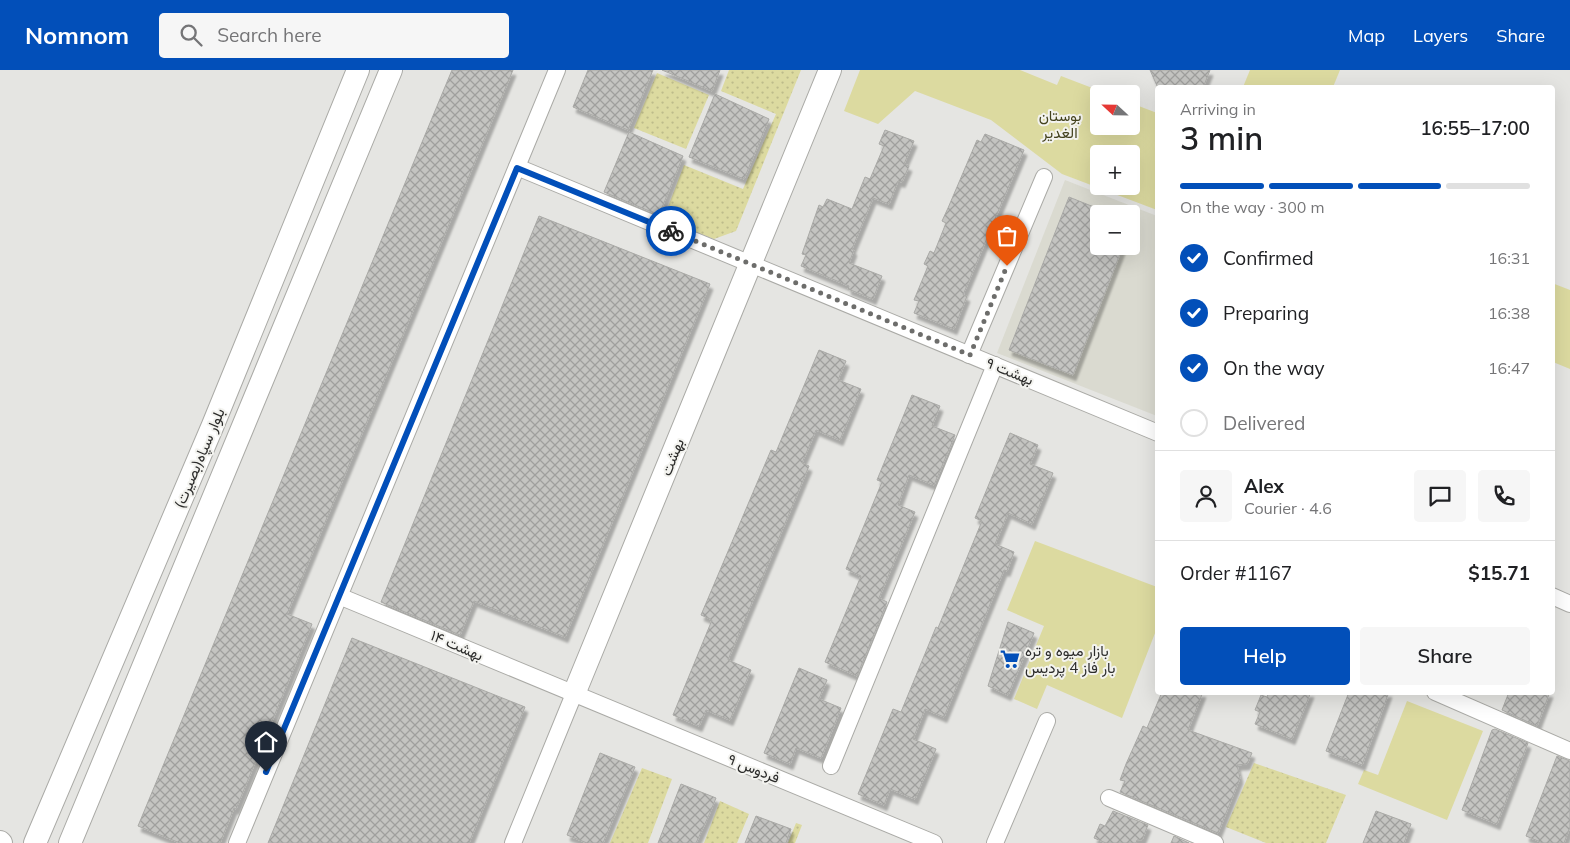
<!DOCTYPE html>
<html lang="en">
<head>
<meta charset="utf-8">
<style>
  :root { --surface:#fff; --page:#f6f6f6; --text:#202124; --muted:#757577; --line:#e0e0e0; --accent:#024fb9 }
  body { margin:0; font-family:Mulish,Vazirmatn,sans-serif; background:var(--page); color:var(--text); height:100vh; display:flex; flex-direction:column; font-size:19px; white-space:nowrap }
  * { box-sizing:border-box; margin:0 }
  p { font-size:16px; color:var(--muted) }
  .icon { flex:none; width:28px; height:28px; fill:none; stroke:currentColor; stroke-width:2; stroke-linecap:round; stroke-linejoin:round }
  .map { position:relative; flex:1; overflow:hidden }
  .side { position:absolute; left:1155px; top:15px; width:400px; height:610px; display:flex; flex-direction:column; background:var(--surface); border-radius:5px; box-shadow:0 5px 20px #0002 }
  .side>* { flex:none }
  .needle { width:32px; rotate:292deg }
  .fabs { position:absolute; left:1090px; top:15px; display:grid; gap:10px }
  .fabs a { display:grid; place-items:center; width:50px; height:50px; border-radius:5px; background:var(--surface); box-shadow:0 5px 20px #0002; font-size:25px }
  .pin { position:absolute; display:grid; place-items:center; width:42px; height:42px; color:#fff; margin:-51px -21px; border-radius:50% 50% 50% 0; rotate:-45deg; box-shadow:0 0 5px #0007 }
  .pin .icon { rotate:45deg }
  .courier { position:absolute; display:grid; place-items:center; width:50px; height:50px; margin:-25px; border:4px solid #024fb9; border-radius:50%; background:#fff; color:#222; box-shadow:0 1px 6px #0007 }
  .headline em { font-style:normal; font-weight:600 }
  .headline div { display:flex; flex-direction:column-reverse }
  .headline { display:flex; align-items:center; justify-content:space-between; height:85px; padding:0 25px }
  h1 { font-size:32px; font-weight:600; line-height:38px }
  .bar { display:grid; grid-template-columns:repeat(4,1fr); gap:8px 5px; align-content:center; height:60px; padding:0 25px }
  .bar i { height:6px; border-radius:4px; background:var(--line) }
  .bar .selected { background:var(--accent) }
  .bar p { grid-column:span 4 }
  .line { display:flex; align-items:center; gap:12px; padding:0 25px; border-top:1px solid var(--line) }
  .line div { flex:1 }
  .round { display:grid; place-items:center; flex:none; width:52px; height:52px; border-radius:5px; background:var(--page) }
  ol { padding:0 25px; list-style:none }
  li { display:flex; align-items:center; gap:15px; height:55px }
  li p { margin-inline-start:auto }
  li .icon { padding:5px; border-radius:50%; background:var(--accent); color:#fff; stroke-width:4 }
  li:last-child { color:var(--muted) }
  li i { width:28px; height:28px; border:2px solid var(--line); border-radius:50% }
  .action { display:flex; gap:10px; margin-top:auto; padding:10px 25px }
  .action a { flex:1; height:58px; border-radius:5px; background:var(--accent); color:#fff; font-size:20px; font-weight:600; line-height:58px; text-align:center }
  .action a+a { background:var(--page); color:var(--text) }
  header { display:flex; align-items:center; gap:30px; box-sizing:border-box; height:70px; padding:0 25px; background:var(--accent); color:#fff }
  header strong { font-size:24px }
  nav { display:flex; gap:28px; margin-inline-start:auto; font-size:18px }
  .search { width:350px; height:45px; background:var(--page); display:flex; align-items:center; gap:12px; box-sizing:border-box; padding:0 18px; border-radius:5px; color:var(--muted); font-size:19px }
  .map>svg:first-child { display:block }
  .built { fill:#dadad0; fill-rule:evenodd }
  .grass { fill:url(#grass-dots) }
  .green { fill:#dcdaa0; fill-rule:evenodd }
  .building { fill:url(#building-cross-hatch); stroke:#a9a9a6; filter:url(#shadow) }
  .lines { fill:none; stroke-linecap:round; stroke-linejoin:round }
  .street-casing { stroke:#aaaaa6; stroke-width:18 }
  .secondary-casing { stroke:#aaaaa6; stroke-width:24 }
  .street { stroke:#fff; stroke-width:16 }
  .secondary { stroke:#fff; stroke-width:22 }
  .done { stroke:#6d6d6b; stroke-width:5; stroke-dasharray:0 9 }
  .route { stroke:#024fb9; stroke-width:6 }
  .labels { text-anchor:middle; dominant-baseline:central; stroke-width:4; stroke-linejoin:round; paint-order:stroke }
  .park-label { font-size:15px; fill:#43421d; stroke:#f3f3ef }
  .street-label { font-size:15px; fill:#2c2c2b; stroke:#f3f3ef }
  .poi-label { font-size:15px; fill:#2c2c2b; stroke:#f3f3ef; text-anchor:start }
</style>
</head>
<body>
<header>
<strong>Nomnom</strong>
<div class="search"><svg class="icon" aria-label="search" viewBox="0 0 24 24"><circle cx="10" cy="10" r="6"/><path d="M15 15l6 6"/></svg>Search here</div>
<nav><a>Map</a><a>Layers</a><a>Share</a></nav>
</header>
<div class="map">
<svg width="1570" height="773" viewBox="0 0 1570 773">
  <defs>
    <pattern id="grass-dots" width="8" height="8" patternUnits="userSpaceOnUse" patternTransform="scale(1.25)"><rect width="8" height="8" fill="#dcdaa0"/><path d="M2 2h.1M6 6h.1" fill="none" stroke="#bdbb8a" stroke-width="1.8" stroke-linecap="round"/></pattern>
    <pattern id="building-cross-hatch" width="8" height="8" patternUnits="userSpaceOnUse" patternTransform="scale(1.25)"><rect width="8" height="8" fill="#c4c4c1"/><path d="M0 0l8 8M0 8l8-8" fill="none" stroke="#9f9f9d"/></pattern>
    <filter id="shadow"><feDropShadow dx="3" dy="5.5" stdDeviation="1" flood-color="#0004"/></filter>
  </defs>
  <rect width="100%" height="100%" fill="#e5e5e2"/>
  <!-- built -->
  <path class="built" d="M1065,110L1157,146V346L997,283ZM1069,127L1112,144H1131L1132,152L1131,176H1123L1073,305L1009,280Z"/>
  <!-- grass -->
  <g class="grass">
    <polygon points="729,0 801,0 736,161 714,169 663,150 684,95 743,119 776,44 721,21"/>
    <polygon points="657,3 709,25 686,79 634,58"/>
    <polygon points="1254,693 1346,725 1326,773 1266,773 1226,757"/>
    <polygon points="642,698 672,709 648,773 610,773"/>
    <polygon points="720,731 749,744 737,773 704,773"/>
    <polygon points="796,753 802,755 795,773 788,773"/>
  </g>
  <!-- green -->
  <g class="green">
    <path d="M860,0H1020L1057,15L1061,6L1108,24H1099V56H1131V33L1157,43V140L1062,104L991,50L915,21L878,54L844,41ZM1099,84H1131V116H1099Z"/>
    <polygon points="1250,0 1340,0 1333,17 1243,17"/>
    <polygon points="1552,213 1570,220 1570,299 1553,292"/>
    <polygon points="1035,471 1157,517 1157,558 1122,648 1047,615 1037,639 1014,629 1044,556 1007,540"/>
    <polygon points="1407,631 1483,661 1447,750 1358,714 1364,700 1378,705"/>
  </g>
  <!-- building -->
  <g class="building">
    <polygon points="452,0 513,0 287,544 312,554 236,739 234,738 220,773 180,773 138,756"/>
    <polygon points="588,0 653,0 628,60 573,37"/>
    <polygon points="662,0 720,0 712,21"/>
    <polygon points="1150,0 1210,0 1203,18 1158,18"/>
    <polygon points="715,24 769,49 744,109 689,87"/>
    <polygon points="885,60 914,71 904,94 909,96 902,112 898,111 889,134 873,128 852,179 854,180 849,193 882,206 873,229 848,219 849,216 801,196 806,185 802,184 819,135 823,137 827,129 852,139 865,107 870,109 884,76 879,74"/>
    <polygon points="629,62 683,86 659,145 604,122"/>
    <polygon points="985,64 1024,80 963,225 967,226 954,259 914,243 919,231 914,230 928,196 924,194 930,181 934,183 946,153 942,151 948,138 977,70 981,72"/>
    <polygon points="1069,127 1099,139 1099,176 1123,176 1073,305 1009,280"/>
    <polygon points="539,146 710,214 565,567 474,531 460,565 381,532"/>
    <polygon points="819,280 846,291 838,310 861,319 840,370 816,360 802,393 809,396 728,590 751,600 730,650 706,640 699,656 673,645 712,550 701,545 771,380 776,382"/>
    <polygon points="912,325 940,336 932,356 955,365 934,415 909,405 898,435 915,442 879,528 887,532 857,606 825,592 861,506 846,499 882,412 877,410"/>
    <polygon points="1010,363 1038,375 1030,394 1053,403 1032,454 1008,443 995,474 1014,482 1007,501 1004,500 944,647 925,639 913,669 936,679 915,729 890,719 884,735 858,724 893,639 901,642 936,557 938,558 982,451 975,448"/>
    <polygon points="1008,552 1034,563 1008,625 988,616"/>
    <polygon points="352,568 525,637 469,773 268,773"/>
    <polygon points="799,598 827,610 819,629 841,638 821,688 796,678 790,694 764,683"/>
    <polygon points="1162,622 1203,622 1188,660 1252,683 1247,694 1237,695 1240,708 1218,763 1120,722 1125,711 1120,710 1126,694 1143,656 1147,658"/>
    <polygon points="1269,622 1311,622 1292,669 1255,654 1260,642 1255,640 1261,625 1267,627"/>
    <polygon points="1349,622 1389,622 1362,695 1326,681"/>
    <polygon points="1509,622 1550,622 1537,656 1502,640"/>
    <polygon points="1495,659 1528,673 1497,754 1462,740 1492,660"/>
    <polygon points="600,683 635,697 603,773 587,773 567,765"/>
    <polygon points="1557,686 1570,691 1570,757 1564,773 1543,773 1526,766"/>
    <polygon points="681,714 716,728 709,745 696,773 658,773"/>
    <polygon points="1113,741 1148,755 1142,770 1137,770 1136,773 1106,773 1094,768 1100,754 1105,756"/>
    <polygon points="1376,741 1411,754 1404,773 1363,773"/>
    <polygon points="756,746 791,759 786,773 745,773"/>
    <polygon points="1174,766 1189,773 1171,773"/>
  </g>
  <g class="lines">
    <defs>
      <g id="street">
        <polyline points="517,97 1158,363"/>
        <polyline points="969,285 1044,107"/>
        <polyline points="339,526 934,773"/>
        <polyline points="1552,526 1570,534"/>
        <polyline points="1435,622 1570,681"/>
        <polyline points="831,696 995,295"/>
        <polyline points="1109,728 1215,773"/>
        <polyline points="237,773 557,0"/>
        <polyline points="513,773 574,624"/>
        <polyline points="995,773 1047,651"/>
      </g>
      <g id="secondary">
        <polyline points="574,624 830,0"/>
        <polyline points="0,772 1,773"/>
        <polyline points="35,773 213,355 358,0"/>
        <polyline points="70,773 391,0"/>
      </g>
    </defs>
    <!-- street casing -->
    <use href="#street" class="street-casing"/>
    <!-- secondary casing -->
    <use href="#secondary" class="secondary-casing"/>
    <!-- street -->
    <use href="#street" class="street"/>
    <!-- secondary -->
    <use href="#secondary" class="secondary"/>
  </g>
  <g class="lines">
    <!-- done -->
    <polyline class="done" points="671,161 970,285 1007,196"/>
    <!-- route -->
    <polyline class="route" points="266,702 517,98 671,161"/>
  </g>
  <!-- icons -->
  <defs>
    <symbol id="supermarket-bare" viewBox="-9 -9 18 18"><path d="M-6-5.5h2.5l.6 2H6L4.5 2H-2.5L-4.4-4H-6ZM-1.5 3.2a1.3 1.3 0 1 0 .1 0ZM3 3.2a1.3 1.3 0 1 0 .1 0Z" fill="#024fb9" stroke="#f3f3ef" stroke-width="2.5" paint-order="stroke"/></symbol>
  </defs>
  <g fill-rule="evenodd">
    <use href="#supermarket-bare" x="996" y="575" width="28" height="28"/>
  </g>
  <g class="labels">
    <!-- park labels -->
    <g class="park-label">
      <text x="1060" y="45">بوستان<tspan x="1060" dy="17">الغدیر</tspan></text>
    </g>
    <!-- street labels -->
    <g class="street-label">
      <text transform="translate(1010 301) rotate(22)">بهشت ۹</text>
      <text transform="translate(672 387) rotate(-68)">بهشت</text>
      <text transform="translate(199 388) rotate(-67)">بلوار سپاه(بصیرت)</text>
      <text transform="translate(457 575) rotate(23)">بهشت ۱۴</text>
      <text transform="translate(754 698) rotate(22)">فردوس ۹</text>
    </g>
    <!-- poi labels -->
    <g class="poi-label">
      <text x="1025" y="580">بازار میوه و تره<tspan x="1025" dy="17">بار فاز 4 پردیس</tspan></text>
    </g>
  </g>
</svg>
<div class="fabs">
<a><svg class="needle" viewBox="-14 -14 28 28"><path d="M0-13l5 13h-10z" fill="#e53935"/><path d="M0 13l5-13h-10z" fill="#757577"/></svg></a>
<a>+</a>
<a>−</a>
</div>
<div class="pin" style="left:1007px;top:196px;background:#ea580c"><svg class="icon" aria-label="bag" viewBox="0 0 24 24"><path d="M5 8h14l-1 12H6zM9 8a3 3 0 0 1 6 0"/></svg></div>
<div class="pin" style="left:266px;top:702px;background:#1f2937"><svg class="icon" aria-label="home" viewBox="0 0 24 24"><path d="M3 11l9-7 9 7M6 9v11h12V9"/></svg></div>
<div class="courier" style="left:671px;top:161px"><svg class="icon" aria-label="bike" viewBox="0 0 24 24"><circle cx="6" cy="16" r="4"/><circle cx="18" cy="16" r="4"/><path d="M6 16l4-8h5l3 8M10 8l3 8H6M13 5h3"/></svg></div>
<section class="side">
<div class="headline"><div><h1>3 min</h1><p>Arriving in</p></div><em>16:55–17:00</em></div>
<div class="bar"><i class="selected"></i><i class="selected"></i><i class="selected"></i><i></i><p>On the way · 300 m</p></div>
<ol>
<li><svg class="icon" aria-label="check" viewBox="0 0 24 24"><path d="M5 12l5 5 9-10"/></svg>Confirmed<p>16:31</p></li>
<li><svg class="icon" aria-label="check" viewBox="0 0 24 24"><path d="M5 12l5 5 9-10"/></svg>Preparing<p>16:38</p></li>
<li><svg class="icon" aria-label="check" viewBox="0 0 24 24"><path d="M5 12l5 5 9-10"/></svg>On the way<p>16:47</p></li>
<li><i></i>Delivered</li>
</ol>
<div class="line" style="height:90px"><a class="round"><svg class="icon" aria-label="person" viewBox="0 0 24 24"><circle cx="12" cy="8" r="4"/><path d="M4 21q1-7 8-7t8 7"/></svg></a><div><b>Alex</b><p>Courier · 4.6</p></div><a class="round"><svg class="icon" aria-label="chat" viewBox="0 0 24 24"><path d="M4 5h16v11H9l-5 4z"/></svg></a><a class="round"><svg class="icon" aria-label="phone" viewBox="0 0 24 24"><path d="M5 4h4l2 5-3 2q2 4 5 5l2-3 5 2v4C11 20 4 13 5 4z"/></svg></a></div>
<div class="line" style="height:65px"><div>Order #1167</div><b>$15.71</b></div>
<div class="action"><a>Help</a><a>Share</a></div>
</section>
</div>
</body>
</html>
